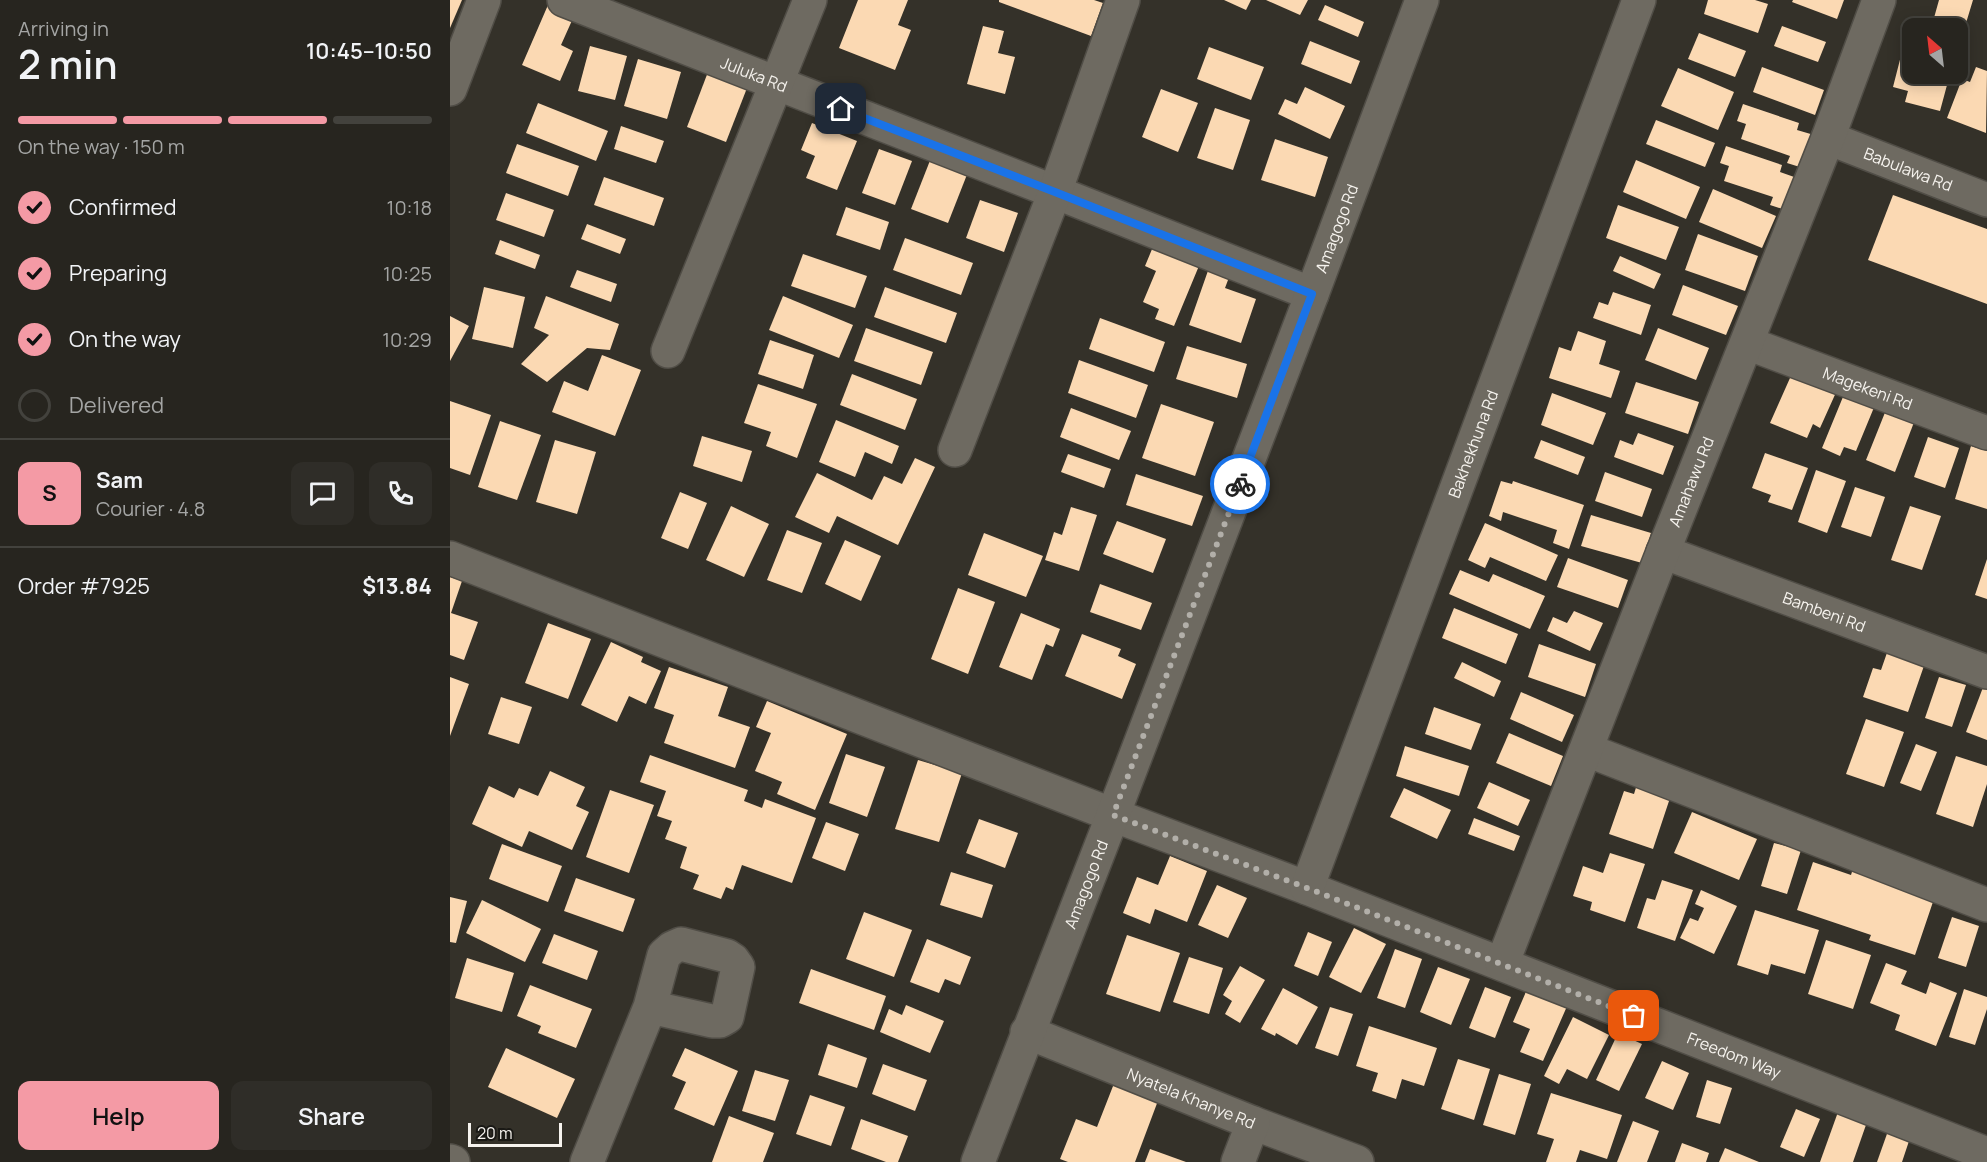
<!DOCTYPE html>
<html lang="en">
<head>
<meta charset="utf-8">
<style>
  :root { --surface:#27251f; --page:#2f2d28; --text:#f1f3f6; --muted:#a4a5a4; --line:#43423d; --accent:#f49aa5 }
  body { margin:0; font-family:Manrope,sans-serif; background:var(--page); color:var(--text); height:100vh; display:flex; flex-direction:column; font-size:22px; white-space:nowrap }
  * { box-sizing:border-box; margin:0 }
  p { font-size:20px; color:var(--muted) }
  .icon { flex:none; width:33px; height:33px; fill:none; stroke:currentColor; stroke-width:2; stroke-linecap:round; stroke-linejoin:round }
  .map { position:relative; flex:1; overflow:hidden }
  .sheet { display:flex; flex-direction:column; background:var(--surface); width:450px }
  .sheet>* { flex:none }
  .needle { width:39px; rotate:332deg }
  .tools { position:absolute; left:1452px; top:18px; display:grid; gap:12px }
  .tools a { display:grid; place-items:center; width:66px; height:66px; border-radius:12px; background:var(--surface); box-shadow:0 3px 15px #0003,0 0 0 2px var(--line); font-size:30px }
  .scale { position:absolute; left:18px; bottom:15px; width:94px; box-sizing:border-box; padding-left:6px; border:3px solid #f6f3ee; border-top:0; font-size:16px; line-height:21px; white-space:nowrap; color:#f6f3ee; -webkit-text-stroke:4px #1a1915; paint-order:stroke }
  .pin { position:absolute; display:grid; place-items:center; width:51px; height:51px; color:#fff; margin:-26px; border-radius:12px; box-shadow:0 3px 9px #0006 }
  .courier { position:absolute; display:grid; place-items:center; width:60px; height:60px; margin:-30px; border:4px solid #1a73e8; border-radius:50%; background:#fff; color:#222; box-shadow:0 2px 8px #0007 }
  .head em { font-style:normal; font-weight:600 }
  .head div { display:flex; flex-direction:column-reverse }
  .head { display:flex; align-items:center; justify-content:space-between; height:102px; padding:0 18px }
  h1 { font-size:39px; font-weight:600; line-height:45px }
  .bar { display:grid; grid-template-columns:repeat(4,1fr); gap:9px 6px; align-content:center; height:72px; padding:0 18px }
  .bar i { height:8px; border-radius:4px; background:var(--line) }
  .bar .current { background:var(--accent) }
  .bar p { grid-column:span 4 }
  .line { display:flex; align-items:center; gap:15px; padding:0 18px; border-top:2px solid var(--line) }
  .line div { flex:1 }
  .round { display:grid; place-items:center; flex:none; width:63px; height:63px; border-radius:12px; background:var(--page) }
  ol { padding:0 18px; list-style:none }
  li { display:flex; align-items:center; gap:18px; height:66px }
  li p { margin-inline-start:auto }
  li .icon { padding:6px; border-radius:50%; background:var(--accent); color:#111; stroke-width:4 }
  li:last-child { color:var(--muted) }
  li i { width:33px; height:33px; border:3px solid var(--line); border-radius:50% }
  .action { display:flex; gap:12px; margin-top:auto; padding:12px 18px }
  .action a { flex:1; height:69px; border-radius:12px; background:var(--accent); color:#111; font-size:24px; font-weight:600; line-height:69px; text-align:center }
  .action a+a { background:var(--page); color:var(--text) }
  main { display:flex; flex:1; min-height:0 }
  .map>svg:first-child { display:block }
  .building { fill:#fbd9b3 }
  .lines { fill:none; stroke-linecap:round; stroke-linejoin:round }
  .minor-casing { stroke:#504d46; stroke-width:36 }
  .minor { stroke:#6e6a61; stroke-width:33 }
  .done { stroke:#b2afa9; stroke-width:6; stroke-dasharray:0 10.8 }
  .route { stroke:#1a73e8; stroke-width:8 }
  .labels { text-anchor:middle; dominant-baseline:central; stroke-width:6; stroke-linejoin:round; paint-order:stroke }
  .street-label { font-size:16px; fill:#f6f3ee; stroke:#1a1915 }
</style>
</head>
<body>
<main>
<section class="sheet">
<div class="head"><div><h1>2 min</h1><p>Arriving in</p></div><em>10:45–10:50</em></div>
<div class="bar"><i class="current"></i><i class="current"></i><i class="current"></i><i></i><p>On the way · 150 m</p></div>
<ol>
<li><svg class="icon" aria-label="check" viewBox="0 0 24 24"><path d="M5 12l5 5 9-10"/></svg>Confirmed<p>10:18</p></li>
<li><svg class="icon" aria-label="check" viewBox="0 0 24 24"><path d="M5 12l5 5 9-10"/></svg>Preparing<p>10:25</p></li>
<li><svg class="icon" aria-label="check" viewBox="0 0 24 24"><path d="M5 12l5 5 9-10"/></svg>On the way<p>10:29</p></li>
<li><i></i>Delivered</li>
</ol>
<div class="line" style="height:108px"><b class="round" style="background:var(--accent);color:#111">S</b><div><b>Sam</b><p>Courier · 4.8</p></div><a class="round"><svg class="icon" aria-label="chat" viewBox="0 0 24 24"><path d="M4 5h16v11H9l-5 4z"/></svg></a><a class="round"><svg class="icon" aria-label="phone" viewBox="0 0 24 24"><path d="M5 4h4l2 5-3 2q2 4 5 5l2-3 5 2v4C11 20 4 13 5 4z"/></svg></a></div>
<div class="line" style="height:78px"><div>Order #7925</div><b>$13.84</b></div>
<div class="action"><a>Help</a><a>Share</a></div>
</section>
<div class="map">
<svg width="1537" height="1162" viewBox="0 0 1537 1162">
  <rect width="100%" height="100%" fill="#343129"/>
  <!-- building -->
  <g class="building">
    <polygon points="0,0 12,0 0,28"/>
    <polygon points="408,0 458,0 448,25 461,30 445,70 389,48"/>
    <polygon points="549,0 644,0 653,3 641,36 549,2"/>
    <polygon points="774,0 801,0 796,10"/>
    <polygon points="816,0 858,0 850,15"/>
    <polygon points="1258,0 1305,0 1318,4 1308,33 1254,14"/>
    <polygon points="1343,0 1394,0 1387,19 1342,2"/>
    <polygon points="1489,0 1523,0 1513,33 1508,32 1508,28 1495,28 1482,25"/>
    <polygon points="98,5 124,16 111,45 123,51 110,81 72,65"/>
    <polygon points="875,5 914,22 908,37 868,20"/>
    <polygon points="533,26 554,31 548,53 565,57 555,94 517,84"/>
    <polygon points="1332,26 1376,42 1368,62 1324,46"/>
    <polygon points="1249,33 1296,51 1285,77 1238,59"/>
    <polygon points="860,41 910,61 901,84 851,64"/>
    <polygon points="1454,44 1462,46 1462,74 1500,74 1490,111 1455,102 1458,91 1443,87"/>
    <polygon points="140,46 177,56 165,100 128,91"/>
    <polygon points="759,47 814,67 801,100 747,79"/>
    <polygon points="188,59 231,72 217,119 174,106"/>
    <polygon points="1312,67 1374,90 1365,115 1303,92"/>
    <polygon points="1526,67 1537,71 1536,133 1497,118 1512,79 1520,82"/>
    <polygon points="1228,68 1284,92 1268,130 1211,106"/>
    <polygon points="258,72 297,88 276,142 237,127"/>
    <polygon points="855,87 895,106 880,139 828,114 835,99 847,104"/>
    <polygon points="711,89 748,103 728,152 692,137"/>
    <polygon points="88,103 158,131 146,161 76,133"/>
    <polygon points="1293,104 1349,123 1347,130 1364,135 1353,168 1337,163 1340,156 1291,139 1296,124 1287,121"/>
    <polygon points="765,108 800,120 783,170 747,158"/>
    <polygon points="1206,120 1265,143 1255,167 1196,144"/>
    <polygon points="362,123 407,141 387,190 356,178 365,156 351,150"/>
    <polygon points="171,126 214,141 206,163 164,149"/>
    <polygon points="825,139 878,157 865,197 811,180"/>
    <polygon points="67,144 129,166 118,196 56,173"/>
    <polygon points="1276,146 1332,165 1330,172 1347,178 1336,210 1320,205 1323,197 1274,181 1279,166 1270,163"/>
    <polygon points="429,149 462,161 445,205 412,193"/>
    <polygon points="481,158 518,172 498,223 461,209"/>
    <polygon points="1186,160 1250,187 1236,219 1173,192"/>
    <polygon points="154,177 214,198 204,226 144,205"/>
    <polygon points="1263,189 1326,216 1312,248 1249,222"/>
    <polygon points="56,193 104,210 94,237 46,220"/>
    <polygon points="1443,195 1537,229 1537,304 1418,260"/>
    <polygon points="530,200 568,213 554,252 516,238"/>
    <polygon points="1168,205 1229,227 1216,260 1156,238"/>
    <polygon points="396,207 439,222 430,250 386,235"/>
    <polygon points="137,224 176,239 170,254 131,239"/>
    <polygon points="1248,234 1308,256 1295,291 1235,270"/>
    <polygon points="455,238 523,263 511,295 443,270"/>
    <polygon points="50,240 90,255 85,269 45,254"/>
    <polygon points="705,242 751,261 724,326 705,319 709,309 693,302 706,271 695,266"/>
    <polygon points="353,254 417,276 405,308 341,286"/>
    <polygon points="1170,256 1211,274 1204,289 1163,271"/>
    <polygon points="760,265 781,272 775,288 806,299 791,343 739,325"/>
    <polygon points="127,270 167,284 161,302 120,287"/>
    <polygon points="1233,285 1288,306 1276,335 1222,315"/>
    <polygon points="34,287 75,297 63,348 22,339"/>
    <polygon points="435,287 507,313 496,343 424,317"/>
    <polygon points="1163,292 1201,305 1191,335 1143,318 1149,302 1158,305"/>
    <polygon points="96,296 169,324 160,350 137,348 97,382 71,364 99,335 84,328"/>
    <polygon points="333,296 403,325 389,358 319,330"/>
    <polygon points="0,316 19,326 0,361"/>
    <polygon points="650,318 715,342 704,372 639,349"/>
    <polygon points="416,328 483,352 471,385 404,361"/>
    <polygon points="1208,328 1259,348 1246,380 1195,360"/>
    <polygon points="1128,331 1156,341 1149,364 1170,371 1161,398 1099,378 1109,347 1121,351"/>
    <polygon points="320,340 364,355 353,389 308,374"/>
    <polygon points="737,346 797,364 787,398 726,379"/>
    <polygon points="152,355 191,370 165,436 102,412 114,381 138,391"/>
    <polygon points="629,360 698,385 686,418 618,393"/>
    <polygon points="1344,369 1388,388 1370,428 1363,424 1357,438 1320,423"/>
    <polygon points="402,374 467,399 455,430 390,405"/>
    <polygon points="1186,382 1249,402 1238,434 1175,413"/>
    <polygon points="308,384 367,404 347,458 316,446 321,432 294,423"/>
    <polygon points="1395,392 1425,405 1406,451 1394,447 1390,456 1372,448"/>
    <polygon points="1102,393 1156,413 1143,445 1091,425"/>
    <polygon points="0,401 41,415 20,475 0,468"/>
    <polygon points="711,404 764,422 745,476 692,458"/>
    <polygon points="1438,405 1466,417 1445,472 1416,460"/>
    <polygon points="621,408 681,431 669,460 610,437"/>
    <polygon points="386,420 449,446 442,464 415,452 405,477 369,462"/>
    <polygon points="50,421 91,435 67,500 28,487"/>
    <polygon points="1188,433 1224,446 1213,475 1164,457 1170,440 1183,445"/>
    <polygon points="252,436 302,451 292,482 243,466"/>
    <polygon points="1478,437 1509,448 1495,488 1464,477"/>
    <polygon points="105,440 146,452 127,514 86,502"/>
    <polygon points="1091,440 1135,457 1128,475 1084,458"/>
    <polygon points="1521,446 1537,451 1537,509 1505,499"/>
    <polygon points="1315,453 1358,468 1342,510 1318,502 1321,495 1302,488"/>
    <polygon points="618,454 661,469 654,488 611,472"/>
    <polygon points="465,458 485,467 448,545 387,516 379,533 345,517 367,473 422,500 434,476 452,484"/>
    <polygon points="1366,470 1396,481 1377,533 1348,522"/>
    <polygon points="1155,472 1202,489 1192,517 1145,501"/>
    <polygon points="686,474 753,496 742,526 676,505"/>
    <polygon points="1051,481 1062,484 1063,481 1134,505 1119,549 1103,543 1107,530 1053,512 1051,521 1039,516"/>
    <polygon points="1405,487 1435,497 1421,537 1391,527"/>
    <polygon points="230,492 257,503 238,549 211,538"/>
    <polygon points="281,506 319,524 294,577 256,560"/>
    <polygon points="1460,506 1491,516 1472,570 1441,560"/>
    <polygon points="621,507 647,515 629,571 595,560 604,532 612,535"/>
    <polygon points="1141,515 1201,533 1192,563 1131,546"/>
    <polygon points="667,521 716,539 703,573 653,554"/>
    <polygon points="1035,523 1108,555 1096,581 1040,557 1035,568 1018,560"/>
    <polygon points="337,530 372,543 352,593 317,580"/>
    <polygon points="534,533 593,556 576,597 518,575"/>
    <polygon points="395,540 431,556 411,601 375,584"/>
    <polygon points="1118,558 1178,580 1168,608 1107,587"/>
    <polygon points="1537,559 1537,599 1525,595"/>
    <polygon points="1010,570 1039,582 1043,574 1095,596 1080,629 999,594"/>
    <polygon points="0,577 12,581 1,613 28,622 14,660 0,655"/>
    <polygon points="650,584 702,603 691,630 640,612"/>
    <polygon points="508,588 545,602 518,674 481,659"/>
    <polygon points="1004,608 1068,634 1056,664 992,638"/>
    <polygon points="1124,611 1153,623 1140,651 1097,631 1103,617 1117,623"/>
    <polygon points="571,613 610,629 603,647 596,644 582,680 549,667"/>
    <polygon points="98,623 141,639 118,699 75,683"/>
    <polygon points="632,634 671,649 668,656 686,664 672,699 615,676"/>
    <polygon points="161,642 193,657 191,662 211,671 196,704 179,696 167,722 131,705"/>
    <polygon points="1089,644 1146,664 1135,697 1078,677"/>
    <polygon points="1439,647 1476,660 1458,712 1413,697 1423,668 1431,670"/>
    <polygon points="1012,662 1051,681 1044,697 1004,678"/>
    <polygon points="219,667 278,687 268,716 300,727 285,768 214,743 224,715 204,708"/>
    <polygon points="0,677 19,684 0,736"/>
    <polygon points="1489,677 1516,685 1502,727 1475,718"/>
    <polygon points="1537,677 1537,740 1516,732"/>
    <polygon points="1071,692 1124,715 1112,742 1060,719"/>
    <polygon points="51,697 82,707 69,744 38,734"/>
    <polygon points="317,701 397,734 365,810 327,794 332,782 305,771 321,733 306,727"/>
    <polygon points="984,707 1031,724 1021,750 975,734"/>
    <polygon points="1416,719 1454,732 1434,787 1396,774"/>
    <polygon points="1059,733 1113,756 1101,786 1046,763"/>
    <polygon points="1466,744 1487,752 1471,791 1450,783"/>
    <polygon points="955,746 1019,766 1009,796 946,776"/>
    <polygon points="396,754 435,767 417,817 379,803"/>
    <polygon points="200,755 298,790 294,801 312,808 315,799 366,818 342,883 292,865 283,890 276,887 271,899 243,889 249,875 230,868 237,847 215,839 222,821 207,816 216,791 190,782"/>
    <polygon points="1506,756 1537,766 1537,784 1523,827 1486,814"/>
    <polygon points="468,760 512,773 489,842 445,829"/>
    <polygon points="100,771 135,787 126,806 139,812 122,850 79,831 72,847 22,824 39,786 64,798 69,788 88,796"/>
    <polygon points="1188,781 1222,792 1203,849 1159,834 1174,791 1184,794"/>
    <polygon points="1039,782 1080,800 1068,826 1027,808"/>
    <polygon points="954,788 1001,810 987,839 940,817"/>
    <polygon points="160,790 204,805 179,873 136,857"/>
    <polygon points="1242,812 1307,839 1289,880 1224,853"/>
    <polygon points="1024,818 1070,836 1064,851 1018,834"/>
    <polygon points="529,819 568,833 555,868 516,853"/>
    <polygon points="376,822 409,834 395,871 362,858"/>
    <polygon points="1324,843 1351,850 1337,894 1311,886"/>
    <polygon points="52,844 112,866 98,902 39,879"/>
    <polygon points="1160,853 1195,864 1175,922 1140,910 1142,902 1123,896 1133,866 1153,873"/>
    <polygon points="720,856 757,871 737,922 705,909 700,924 673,913 687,877 708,885"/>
    <polygon points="1363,862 1401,875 1405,862 1487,890 1465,955 1419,940 1421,935 1347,910"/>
    <polygon points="501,872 543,885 532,918 490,905"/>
    <polygon points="126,878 185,899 173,932 114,911"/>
    <polygon points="1212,880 1243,890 1225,941 1187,928 1197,898 1205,900"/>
    <polygon points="767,885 797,898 778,938 748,925"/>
    <polygon points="1251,890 1287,906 1264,954 1230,938 1240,918 1248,921 1254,908 1245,904"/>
    <polygon points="0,897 17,901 6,943 0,942"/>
    <polygon points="32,900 91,929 75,962 16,933"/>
    <polygon points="1305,910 1369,930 1355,974 1321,964 1318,975 1287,965"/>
    <polygon points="414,912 462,930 444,977 396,959"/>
    <polygon points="1502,917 1529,926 1516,967 1488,958"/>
    <polygon points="904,928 936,944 911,993 879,977"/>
    <polygon points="858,932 882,942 868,976 844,966"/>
    <polygon points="104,934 148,951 137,980 92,963"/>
    <polygon points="677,935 730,953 710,1012 656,994"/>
    <polygon points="477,939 521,957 510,985 495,979 489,993 460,982"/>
    <polygon points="1376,940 1421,955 1403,1009 1358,994"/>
    <polygon points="945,949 972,959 955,1008 927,998"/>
    <polygon points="739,957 773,968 759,1014 723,1002"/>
    <polygon points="17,958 64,973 52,1012 5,998"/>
    <polygon points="1436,963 1457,971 1451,984 1476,994 1480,982 1507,993 1486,1046 1445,1030 1450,1015 1420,1003"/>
    <polygon points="790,966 815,980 790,1023 775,1014 782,1001 773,995"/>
    <polygon points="988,967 1020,979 1001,1025 970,1012"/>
    <polygon points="361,969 436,996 424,1030 349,1003"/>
    <polygon points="80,985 142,1009 126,1048 88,1033 91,1026 67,1016"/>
    <polygon points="1035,987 1061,997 1045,1038 1019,1028"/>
    <polygon points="1078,987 1118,1004 1093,1061 1070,1052 1080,1029 1063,1022"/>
    <polygon points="833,988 868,1007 847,1045 826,1033 825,1036 811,1029"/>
    <polygon points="1514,989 1537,997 1537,1009 1525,1045 1499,1037"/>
    <polygon points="456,1005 494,1021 480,1053 430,1032 439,1009 452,1015"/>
    <polygon points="880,1007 903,1014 888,1056 865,1048"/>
    <polygon points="1123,1017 1159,1035 1137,1079 1117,1069 1109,1084 1094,1076"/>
    <polygon points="919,1026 987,1048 974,1086 952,1079 946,1099 922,1091 928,1073 906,1066"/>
    <polygon points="1168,1033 1192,1044 1169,1091 1146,1080"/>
    <polygon points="378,1044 417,1058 407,1088 368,1075"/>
    <polygon points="56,1048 125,1079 107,1118 38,1087"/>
    <polygon points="235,1048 288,1071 264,1126 224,1109 236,1082 222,1076"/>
    <polygon points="1008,1059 1040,1069 1024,1120 991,1109"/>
    <polygon points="1212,1061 1239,1073 1223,1110 1195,1098"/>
    <polygon points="433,1064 477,1080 465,1111 422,1094"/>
    <polygon points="305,1070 339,1080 325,1121 292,1111"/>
    <polygon points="1049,1074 1081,1084 1065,1135 1033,1125"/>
    <polygon points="1257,1080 1282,1088 1270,1124 1246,1117"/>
    <polygon points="665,1081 709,1098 685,1162 618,1162 610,1159 626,1119 647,1127"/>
    <polygon points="1101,1093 1172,1115 1157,1159 1130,1150 1126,1162 1096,1162 1104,1139 1087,1134"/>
    <polygon points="360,1095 395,1107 381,1146 346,1134"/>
    <polygon points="1346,1109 1370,1119 1354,1157 1330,1147"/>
    <polygon points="1388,1112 1417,1122 1403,1162 1370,1162"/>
    <polygon points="279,1116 324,1133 313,1162 262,1162"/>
    <polygon points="411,1119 458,1136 448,1162 436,1162 401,1149"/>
    <polygon points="1183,1121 1209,1131 1197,1162 1167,1162"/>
    <polygon points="1438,1131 1460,1138 1452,1162 1427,1162"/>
    <polygon points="1232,1143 1259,1153 1256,1162 1225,1162"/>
    <polygon points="1275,1148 1309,1162 1269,1162"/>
    <polygon points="700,1149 736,1162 695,1162"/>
  </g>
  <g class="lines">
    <defs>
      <g id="minor">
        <path id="s1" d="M114,0L605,192L862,294"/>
        <polyline points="0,89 34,0"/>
        <path id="s2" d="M1378,138L1537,200"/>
        <path id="s3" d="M1297,343L1537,433"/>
        <polyline points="218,351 360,0"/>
        <polyline points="505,450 605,192 673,0"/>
        <path id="s4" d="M1213,552L1537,672"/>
        <path id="s5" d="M0,558L663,815L857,888L1537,1154"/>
        <polyline points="1137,750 1537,905"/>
        <path id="s6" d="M857,888L1189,0"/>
        <path id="s7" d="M1052,964L1213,552L1378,138L1429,0"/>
        <path id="s8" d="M577,1032L803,1123L907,1162"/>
        <polyline points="0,1161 3,1162"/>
        <polyline points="137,1162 200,1007 214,955 222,948 231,944 277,956 283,960 288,967 277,1017 270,1021 262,1021 200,1007"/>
        <path id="s9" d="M528,1162L663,815L862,294L972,0"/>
        <polyline points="788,1162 803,1123"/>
      </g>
    </defs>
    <!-- minor casing -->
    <use href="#minor" class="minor-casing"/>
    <!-- minor -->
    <use href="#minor" class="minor"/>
  </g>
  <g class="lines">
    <!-- done -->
    <polyline class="done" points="790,484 663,815 857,888 1184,1016"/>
    <!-- route -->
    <polyline class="route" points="391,109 605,192 862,294 790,484"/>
  </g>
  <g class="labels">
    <!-- street labels -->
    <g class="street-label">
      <text stroke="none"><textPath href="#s1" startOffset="204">Juluka Rd</textPath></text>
      <text stroke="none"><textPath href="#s2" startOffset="86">Babulawa Rd</textPath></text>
      <text stroke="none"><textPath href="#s9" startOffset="1000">Amagogo Rd</textPath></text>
      <text stroke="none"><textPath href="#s3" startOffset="129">Magekeni Rd</textPath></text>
      <text stroke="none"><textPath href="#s6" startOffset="474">Bakhekhuna Rd</textPath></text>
      <text stroke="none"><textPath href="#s7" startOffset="518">Amahawu Rd</textPath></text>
      <text stroke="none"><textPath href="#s4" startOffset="172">Bambeni Rd</textPath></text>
      <text stroke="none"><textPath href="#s9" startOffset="298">Amagogo Rd</textPath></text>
      <text stroke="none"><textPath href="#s5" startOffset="1377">Freedom Way</textPath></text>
      <text stroke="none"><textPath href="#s8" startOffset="177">Nyatela Khanye Rd</textPath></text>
    </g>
  </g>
</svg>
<div class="tools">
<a><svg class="needle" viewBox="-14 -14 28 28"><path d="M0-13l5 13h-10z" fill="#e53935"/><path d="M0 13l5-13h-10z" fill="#a4a5a4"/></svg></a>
</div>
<div class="scale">20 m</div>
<div class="pin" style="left:1184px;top:1016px;background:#ea580c"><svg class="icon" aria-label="bag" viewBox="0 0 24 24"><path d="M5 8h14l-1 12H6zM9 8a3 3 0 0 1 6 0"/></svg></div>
<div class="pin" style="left:391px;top:109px;background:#1f2937"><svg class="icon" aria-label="home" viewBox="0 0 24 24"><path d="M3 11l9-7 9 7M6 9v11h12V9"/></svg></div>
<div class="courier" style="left:790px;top:484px"><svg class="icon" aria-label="bike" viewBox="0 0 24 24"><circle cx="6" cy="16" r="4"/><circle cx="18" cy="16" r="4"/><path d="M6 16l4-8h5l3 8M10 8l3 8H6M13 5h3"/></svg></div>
</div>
</main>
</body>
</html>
